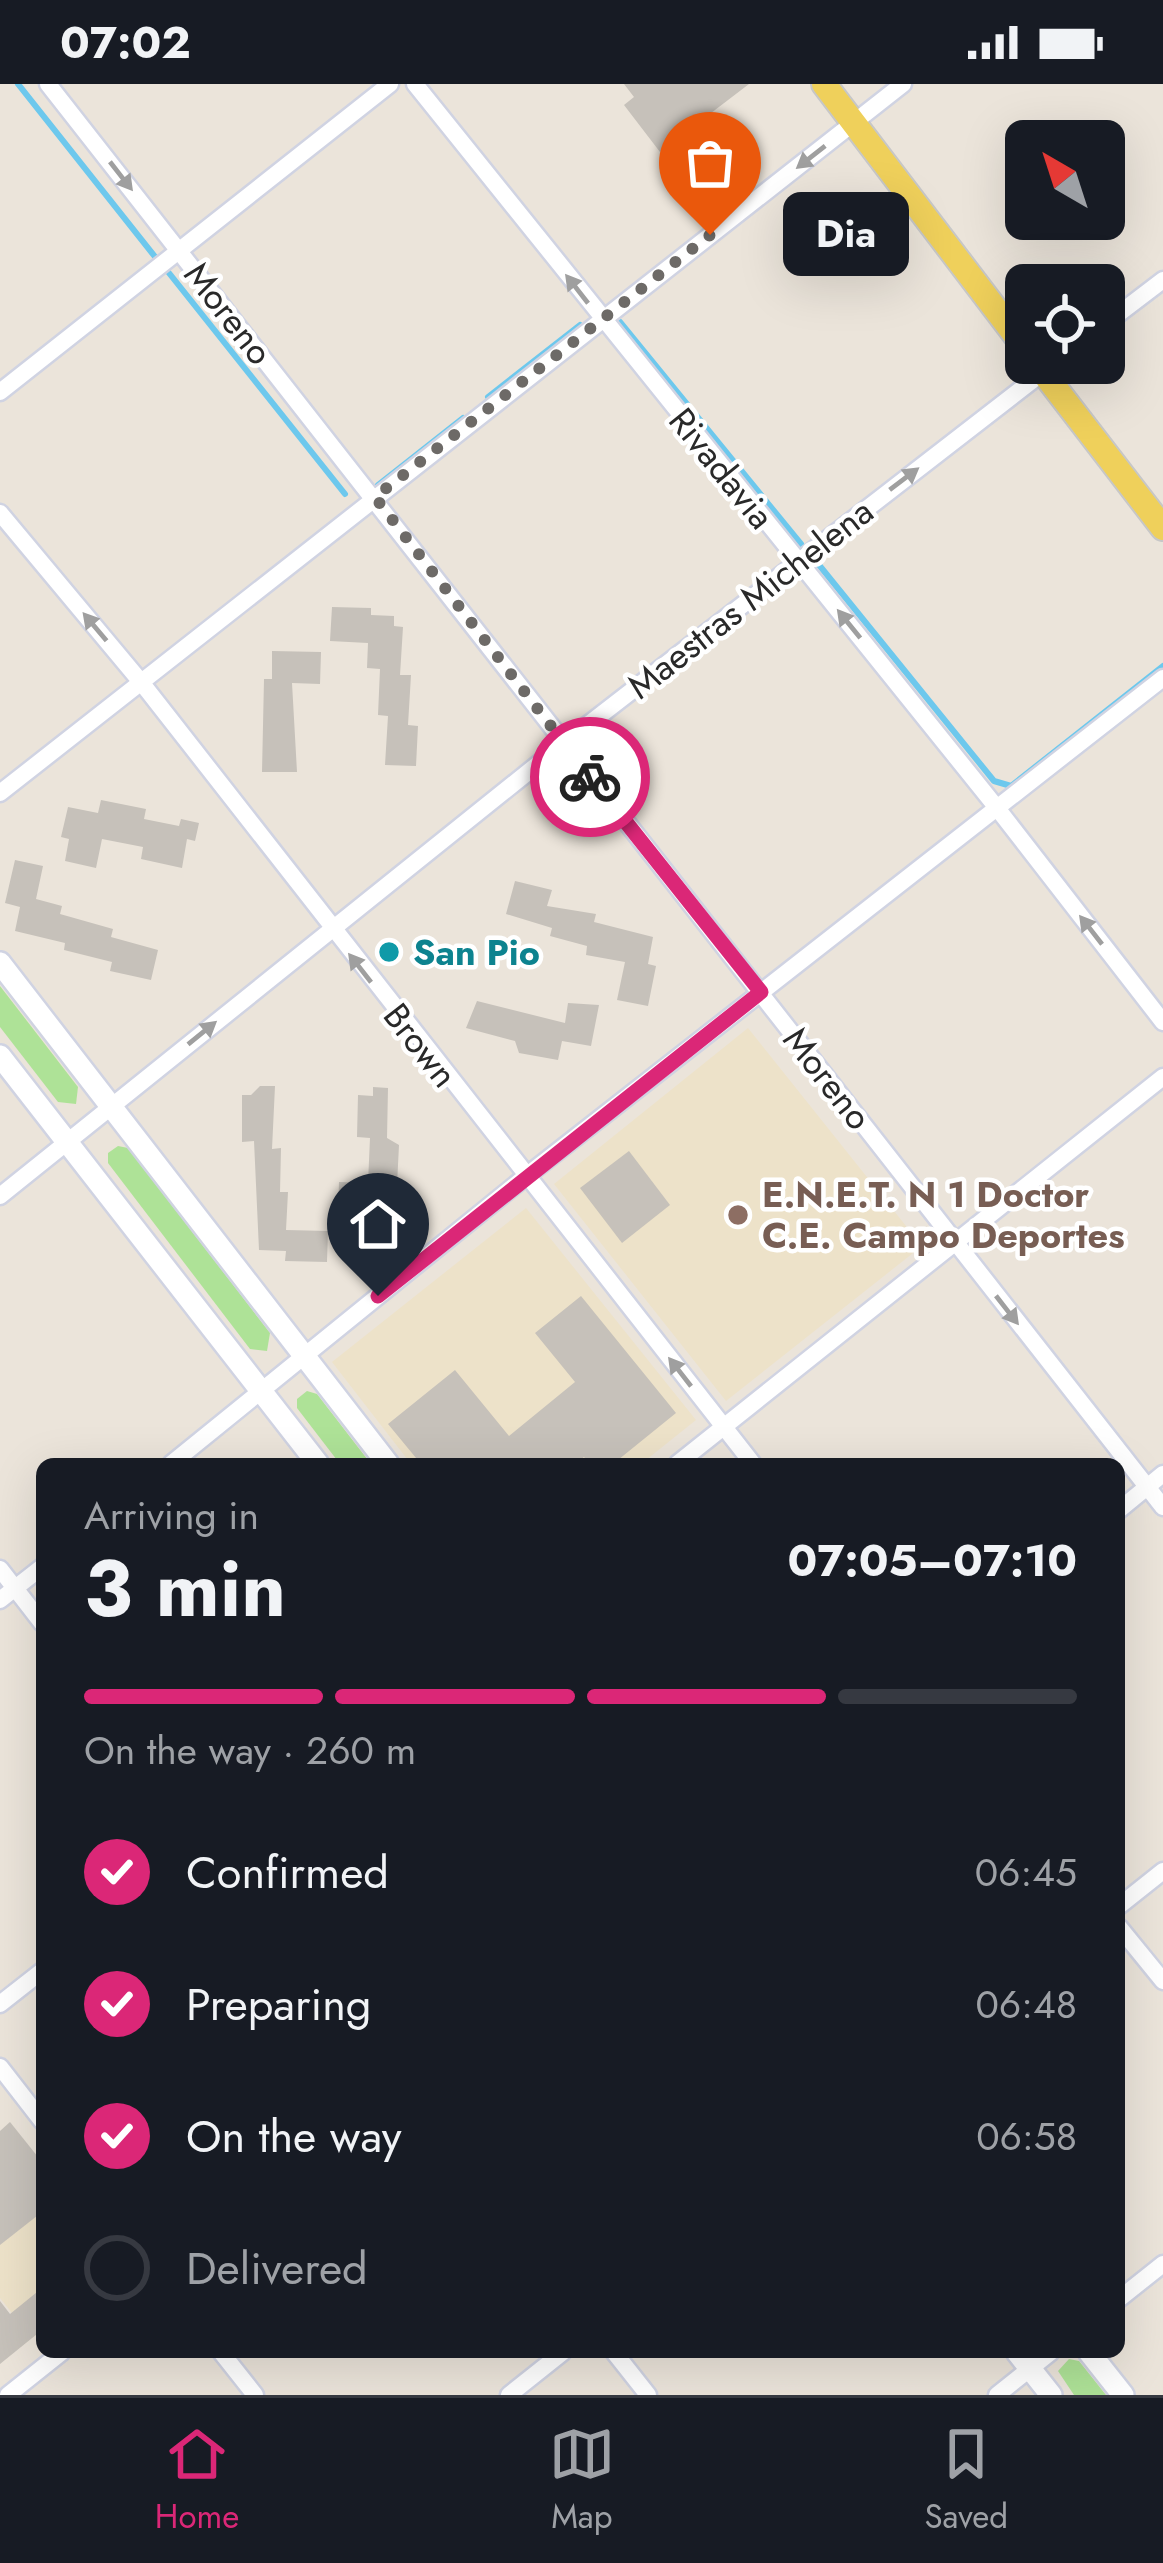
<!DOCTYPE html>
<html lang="en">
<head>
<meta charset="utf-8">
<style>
  :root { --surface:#171b24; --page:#20242c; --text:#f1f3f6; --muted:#9ea1a6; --line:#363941; --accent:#db2777 }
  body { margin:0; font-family:Jost,sans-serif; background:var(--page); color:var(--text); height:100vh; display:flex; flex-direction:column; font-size:45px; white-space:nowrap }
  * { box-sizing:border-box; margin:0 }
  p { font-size:39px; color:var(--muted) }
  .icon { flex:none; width:66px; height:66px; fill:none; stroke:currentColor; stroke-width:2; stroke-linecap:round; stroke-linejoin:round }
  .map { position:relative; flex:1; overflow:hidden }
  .drawer { position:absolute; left:36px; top:1374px; width:1089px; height:900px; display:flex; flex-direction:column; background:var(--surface); border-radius:18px; box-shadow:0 12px 48px #0002 }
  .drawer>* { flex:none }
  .needle { width:78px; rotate:321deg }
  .tools { position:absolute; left:1005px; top:36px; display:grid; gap:24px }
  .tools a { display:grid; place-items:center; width:120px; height:120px; border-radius:18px; background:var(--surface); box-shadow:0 12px 48px #0002; font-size:60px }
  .pin { position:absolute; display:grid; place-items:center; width:102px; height:102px; color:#fff; margin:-123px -51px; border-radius:50% 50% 50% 0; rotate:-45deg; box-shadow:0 0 12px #0007 }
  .pin .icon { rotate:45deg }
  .courier { position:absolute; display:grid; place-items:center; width:120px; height:120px; margin:-60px; border:9px solid #db2777; border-radius:50%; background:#fff; color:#222; box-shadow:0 3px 15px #0007 }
  .bubble { position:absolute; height:84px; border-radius:18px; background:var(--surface); box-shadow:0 12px 48px #0002; font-size:39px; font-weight:700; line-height:84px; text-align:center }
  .overview em { font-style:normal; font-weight:700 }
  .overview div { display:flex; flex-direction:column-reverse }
  .overview { display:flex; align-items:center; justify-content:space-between; height:204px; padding:0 48px }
  h1 { font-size:78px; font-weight:700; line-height:90px }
  .bar { display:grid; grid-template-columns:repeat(4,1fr); gap:18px 12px; align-content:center; height:144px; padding:0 48px }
  .bar i { height:15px; border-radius:9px; background:var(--line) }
  .bar .active { background:var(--accent) }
  .bar p { grid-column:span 4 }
  ol { padding:0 48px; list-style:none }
  li { display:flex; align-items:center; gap:36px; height:132px }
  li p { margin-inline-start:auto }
  li .icon { padding:12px; border-radius:50%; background:var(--accent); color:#fff; stroke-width:4 }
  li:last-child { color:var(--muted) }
  li i { width:66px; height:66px; border:6px solid var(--line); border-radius:50% }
  .status { display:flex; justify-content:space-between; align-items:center; height:84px; padding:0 60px; background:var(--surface); direction:ltr }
  .status svg { height:33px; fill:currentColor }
  .menu { display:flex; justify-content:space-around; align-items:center; height:168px; border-top:3px solid var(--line); background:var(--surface); font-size:33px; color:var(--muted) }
  .menu a { display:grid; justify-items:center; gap:6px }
  .menu .active { color:var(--accent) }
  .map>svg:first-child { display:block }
  .education { fill:#ede2c9 }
  .green { fill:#aee297 }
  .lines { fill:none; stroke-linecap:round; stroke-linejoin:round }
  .stream { stroke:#6dc8ed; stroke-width:6 }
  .building { fill:#c6c1ba }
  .minor-casing { stroke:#d0d3e2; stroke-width:21 }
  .tertiary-casing { stroke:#d0d3e2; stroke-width:26 }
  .primary-casing { stroke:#c7c7c7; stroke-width:28 }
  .minor { stroke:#fff; stroke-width:16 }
  .tertiary { stroke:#fff; stroke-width:21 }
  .primary { stroke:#efd05b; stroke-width:24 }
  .oneway { fill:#9f9f9f }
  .done { stroke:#6d6a67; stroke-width:12; stroke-dasharray:0 21.6 }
  .route { stroke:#db2777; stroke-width:15 }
  .culture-dot { fill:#0f9aa8; stroke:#fff; stroke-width:4.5 }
  .education-dot { fill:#8d6e63; stroke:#fff; stroke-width:4.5 }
  .labels { text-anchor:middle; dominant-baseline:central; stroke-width:9; stroke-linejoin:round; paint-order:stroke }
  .street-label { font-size:36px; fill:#292929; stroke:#fff }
  .culture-label { font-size:36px; font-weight:bold; fill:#0d838f; stroke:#fff; text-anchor:start }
  .education-label { font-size:36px; font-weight:bold; fill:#785e54; stroke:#fff; text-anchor:start }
</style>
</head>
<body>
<div class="status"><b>07:02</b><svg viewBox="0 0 49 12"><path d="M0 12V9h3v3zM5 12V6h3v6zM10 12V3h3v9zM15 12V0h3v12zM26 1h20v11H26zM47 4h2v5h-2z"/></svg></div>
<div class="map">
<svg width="1163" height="2311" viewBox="0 0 1163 2311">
  <rect width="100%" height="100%" fill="#ebe4da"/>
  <!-- education -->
  <g class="education">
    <polygon points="748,944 922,1162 726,1317 554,1100"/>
    <polygon points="526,1124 696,1336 641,1380 411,1380 332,1278"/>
    <polygon points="42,2090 42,2246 32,2254 0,2214 0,2124"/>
  </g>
  <!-- green -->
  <g class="green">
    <polygon points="0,902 78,1003 76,1020 58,1018 0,943"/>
    <polygon points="118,1062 128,1064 270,1249 267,1267 250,1265 108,1079 108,1069"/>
    <polygon points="307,1307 317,1310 371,1380 340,1380 297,1324 297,1315"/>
    <polygon points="1069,2275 1079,2277 1106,2311 1074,2311 1058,2287"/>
  </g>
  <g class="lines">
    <!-- stream -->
    <g class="stream">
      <polyline points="18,0 156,174"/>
      <polyline points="169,189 345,410"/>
      <polyline points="620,238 801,460"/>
      <polyline points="488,313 580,241"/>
      <polyline points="378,401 463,334"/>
      <polyline points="815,476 994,697 1011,702 1163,582"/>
    </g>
  </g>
  <!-- building -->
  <g class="building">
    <polygon points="624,0 749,0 660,68 624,21 634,13"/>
    <polygon points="332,523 371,524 371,531 394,532 394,542 403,543 400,591 411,591 408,641 418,642 416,682 385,681 388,632 378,631 380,585 367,584 368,559 330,557"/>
    <polygon points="272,567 321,568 320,600 292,599 297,688 262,688 264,595 272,595"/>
    <polygon points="101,716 146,725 144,735 179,742 181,735 199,739 195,757 187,755 182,784 141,775 143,763 102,755 96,784 65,777 69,755 61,753 68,723 98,729"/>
    <polygon points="15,776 43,782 36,815 62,822 60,830 113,845 111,853 158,866 151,896 110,887 112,878 64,866 65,859 15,847 20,823 5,819"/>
    <polygon points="515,797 552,806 547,822 596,830 594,838 653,853 648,880 656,882 648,922 617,916 625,878 586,871 587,862 550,852 552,844 506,830"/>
    <polygon points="477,917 565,939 568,919 599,921 591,962 562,957 558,976 519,969 515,957 466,944"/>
    <polygon points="260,1002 275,1002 272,1065 281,1064 280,1108 288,1108 286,1146 328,1147 327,1178 285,1177 286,1167 259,1166 254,1057 242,1058 242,1011 251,1011"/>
    <polygon points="373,1003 388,1004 387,1054 399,1061 397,1101 389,1101 387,1131 338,1128 339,1098 368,1099 370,1054 357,1053 358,1011 373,1012"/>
    <polygon points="629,1067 670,1121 622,1159 580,1104"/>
    <polygon points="581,1212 676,1329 613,1380 590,1380 584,1373 575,1380 421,1380 388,1340 455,1286 509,1352 575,1298 535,1249"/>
    <polygon points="10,2038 42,2078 42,2128 0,2161 0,2047"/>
    <polygon points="42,2204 42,2246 0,2280 0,2217 10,2230"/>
  </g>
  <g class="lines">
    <defs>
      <g id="minor">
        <polyline points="48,0 1163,1423"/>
        <polyline points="415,0 997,724 1163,938"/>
        <polyline points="1104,241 1163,196"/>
        <polyline points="0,308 390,0"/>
        <polyline points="0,429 141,598 753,1380"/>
        <polyline points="0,709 903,0"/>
        <polyline points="0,1112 563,660 1055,279"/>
        <polyline points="171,1380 525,1093 1163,594"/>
        <polyline points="677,1380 1163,993"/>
        <polyline points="1119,1426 1163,1390"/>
        <polyline points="0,1485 42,1539"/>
        <polyline points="0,1516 42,1483"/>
        <polyline points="1119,1822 1163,1787"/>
        <polyline points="1119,1843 1163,1897"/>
        <polyline points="0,1920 42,1887"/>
        <polyline points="0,1983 42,2037"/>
        <polyline points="1119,2215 1163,2180"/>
        <polyline points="221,2268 255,2311"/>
        <polyline points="614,2268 648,2311"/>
        <polyline points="8,2311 62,2268"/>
        <polyline points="509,2311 563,2268"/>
        <polyline points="997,2311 1051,2268"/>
      </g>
      <g id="tertiary">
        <polyline points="0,879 388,1380"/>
        <polyline points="0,972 318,1380"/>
        <polyline points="1017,2268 1051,2311"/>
        <polyline points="1089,2268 1123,2311"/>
      </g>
      <g id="primary">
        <polyline points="824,0 1026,265"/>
        <polyline points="1036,279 1163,444"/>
      </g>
    </defs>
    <!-- minor casing -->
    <use href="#minor" class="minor-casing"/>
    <!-- tertiary casing -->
    <use href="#tertiary" class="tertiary-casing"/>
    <!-- primary casing -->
    <use href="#primary" class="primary-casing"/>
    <!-- minor -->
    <use href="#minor" class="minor"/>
    <!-- tertiary -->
    <use href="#tertiary" class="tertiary"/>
    <!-- primary -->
    <use href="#primary" class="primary"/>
  </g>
  <!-- one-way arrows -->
  <defs><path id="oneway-solid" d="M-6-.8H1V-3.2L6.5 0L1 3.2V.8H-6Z" transform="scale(3)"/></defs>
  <g class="oneway">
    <use href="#oneway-solid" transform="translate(811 73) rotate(142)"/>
    <use href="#oneway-solid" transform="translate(121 92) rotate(52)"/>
    <use href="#oneway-solid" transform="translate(577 205) rotate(-128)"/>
    <use href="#oneway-solid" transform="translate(904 395) rotate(-37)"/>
    <use href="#oneway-solid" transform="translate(849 540) rotate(-129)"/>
    <use href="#oneway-solid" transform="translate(95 543) rotate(-130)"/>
    <use href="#oneway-solid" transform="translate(1091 846) rotate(-128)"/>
    <use href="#oneway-solid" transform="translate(360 884) rotate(-128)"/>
    <use href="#oneway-solid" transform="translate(202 949) rotate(-39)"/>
    <use href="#oneway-solid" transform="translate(1007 1226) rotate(52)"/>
    <use href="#oneway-solid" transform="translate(680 1288) rotate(-128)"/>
  </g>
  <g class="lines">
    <!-- done -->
    <polyline class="done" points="590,693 375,413 710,151"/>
    <!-- route -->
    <polyline class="route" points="378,1212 761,908 590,693"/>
  </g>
  <!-- markers -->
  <circle class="culture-dot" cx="389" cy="868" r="12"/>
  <circle class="education-dot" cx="738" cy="1131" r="12"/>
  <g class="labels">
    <!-- street labels -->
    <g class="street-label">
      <text transform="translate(229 229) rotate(52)">Moreno</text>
      <text transform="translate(722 384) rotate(51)">Rivadavia</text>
      <text transform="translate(750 514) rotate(-38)">Maestras Michelena</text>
      <text transform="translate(421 961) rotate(52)">Brown</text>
      <text transform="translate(828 994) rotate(52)">Moreno</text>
    </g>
    <!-- culture labels -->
    <g class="culture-label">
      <text x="413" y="868">San Pio</text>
    </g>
    <!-- education labels -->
    <g class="education-label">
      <text x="762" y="1110">E.N.E.T. N 1 Doctor<tspan x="762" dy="41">C.E. Campo Deportes</tspan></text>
    </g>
  </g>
</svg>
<div class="tools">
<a><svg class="needle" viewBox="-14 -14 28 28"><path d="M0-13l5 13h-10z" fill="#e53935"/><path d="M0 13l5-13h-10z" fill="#9ea1a6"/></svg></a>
<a><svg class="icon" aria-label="locate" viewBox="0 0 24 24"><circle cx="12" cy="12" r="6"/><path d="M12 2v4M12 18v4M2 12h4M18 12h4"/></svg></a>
</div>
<div class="pin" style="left:710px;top:151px;background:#ea580c"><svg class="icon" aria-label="bag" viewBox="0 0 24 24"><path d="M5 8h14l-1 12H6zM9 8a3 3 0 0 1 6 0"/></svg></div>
<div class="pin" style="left:378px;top:1212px;background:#1f2937"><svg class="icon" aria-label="home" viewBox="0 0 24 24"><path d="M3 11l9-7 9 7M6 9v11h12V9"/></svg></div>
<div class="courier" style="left:590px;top:693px"><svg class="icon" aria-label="bike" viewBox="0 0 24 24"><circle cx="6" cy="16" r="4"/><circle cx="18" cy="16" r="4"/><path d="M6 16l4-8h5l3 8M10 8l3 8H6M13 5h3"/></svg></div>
<div class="bubble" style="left:783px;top:108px;width:126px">Dia</div>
<section class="drawer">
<div class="overview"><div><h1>3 min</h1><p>Arriving in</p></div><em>07:05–07:10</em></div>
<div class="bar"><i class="active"></i><i class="active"></i><i class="active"></i><i></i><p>On the way · 260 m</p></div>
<ol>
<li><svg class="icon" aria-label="check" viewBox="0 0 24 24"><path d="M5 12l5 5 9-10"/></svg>Confirmed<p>06:45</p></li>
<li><svg class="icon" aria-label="check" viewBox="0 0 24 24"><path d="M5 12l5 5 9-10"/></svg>Preparing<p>06:48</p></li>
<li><svg class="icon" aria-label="check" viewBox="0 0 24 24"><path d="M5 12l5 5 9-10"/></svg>On the way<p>06:58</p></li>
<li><i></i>Delivered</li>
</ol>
</section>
</div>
<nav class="menu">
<a class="active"><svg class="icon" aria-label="home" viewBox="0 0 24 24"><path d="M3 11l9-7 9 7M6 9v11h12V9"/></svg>Home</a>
<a><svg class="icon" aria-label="map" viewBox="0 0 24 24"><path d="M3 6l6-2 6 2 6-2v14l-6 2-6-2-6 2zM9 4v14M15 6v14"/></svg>Map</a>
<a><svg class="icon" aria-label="saved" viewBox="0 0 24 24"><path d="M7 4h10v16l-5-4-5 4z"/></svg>Saved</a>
</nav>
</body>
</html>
